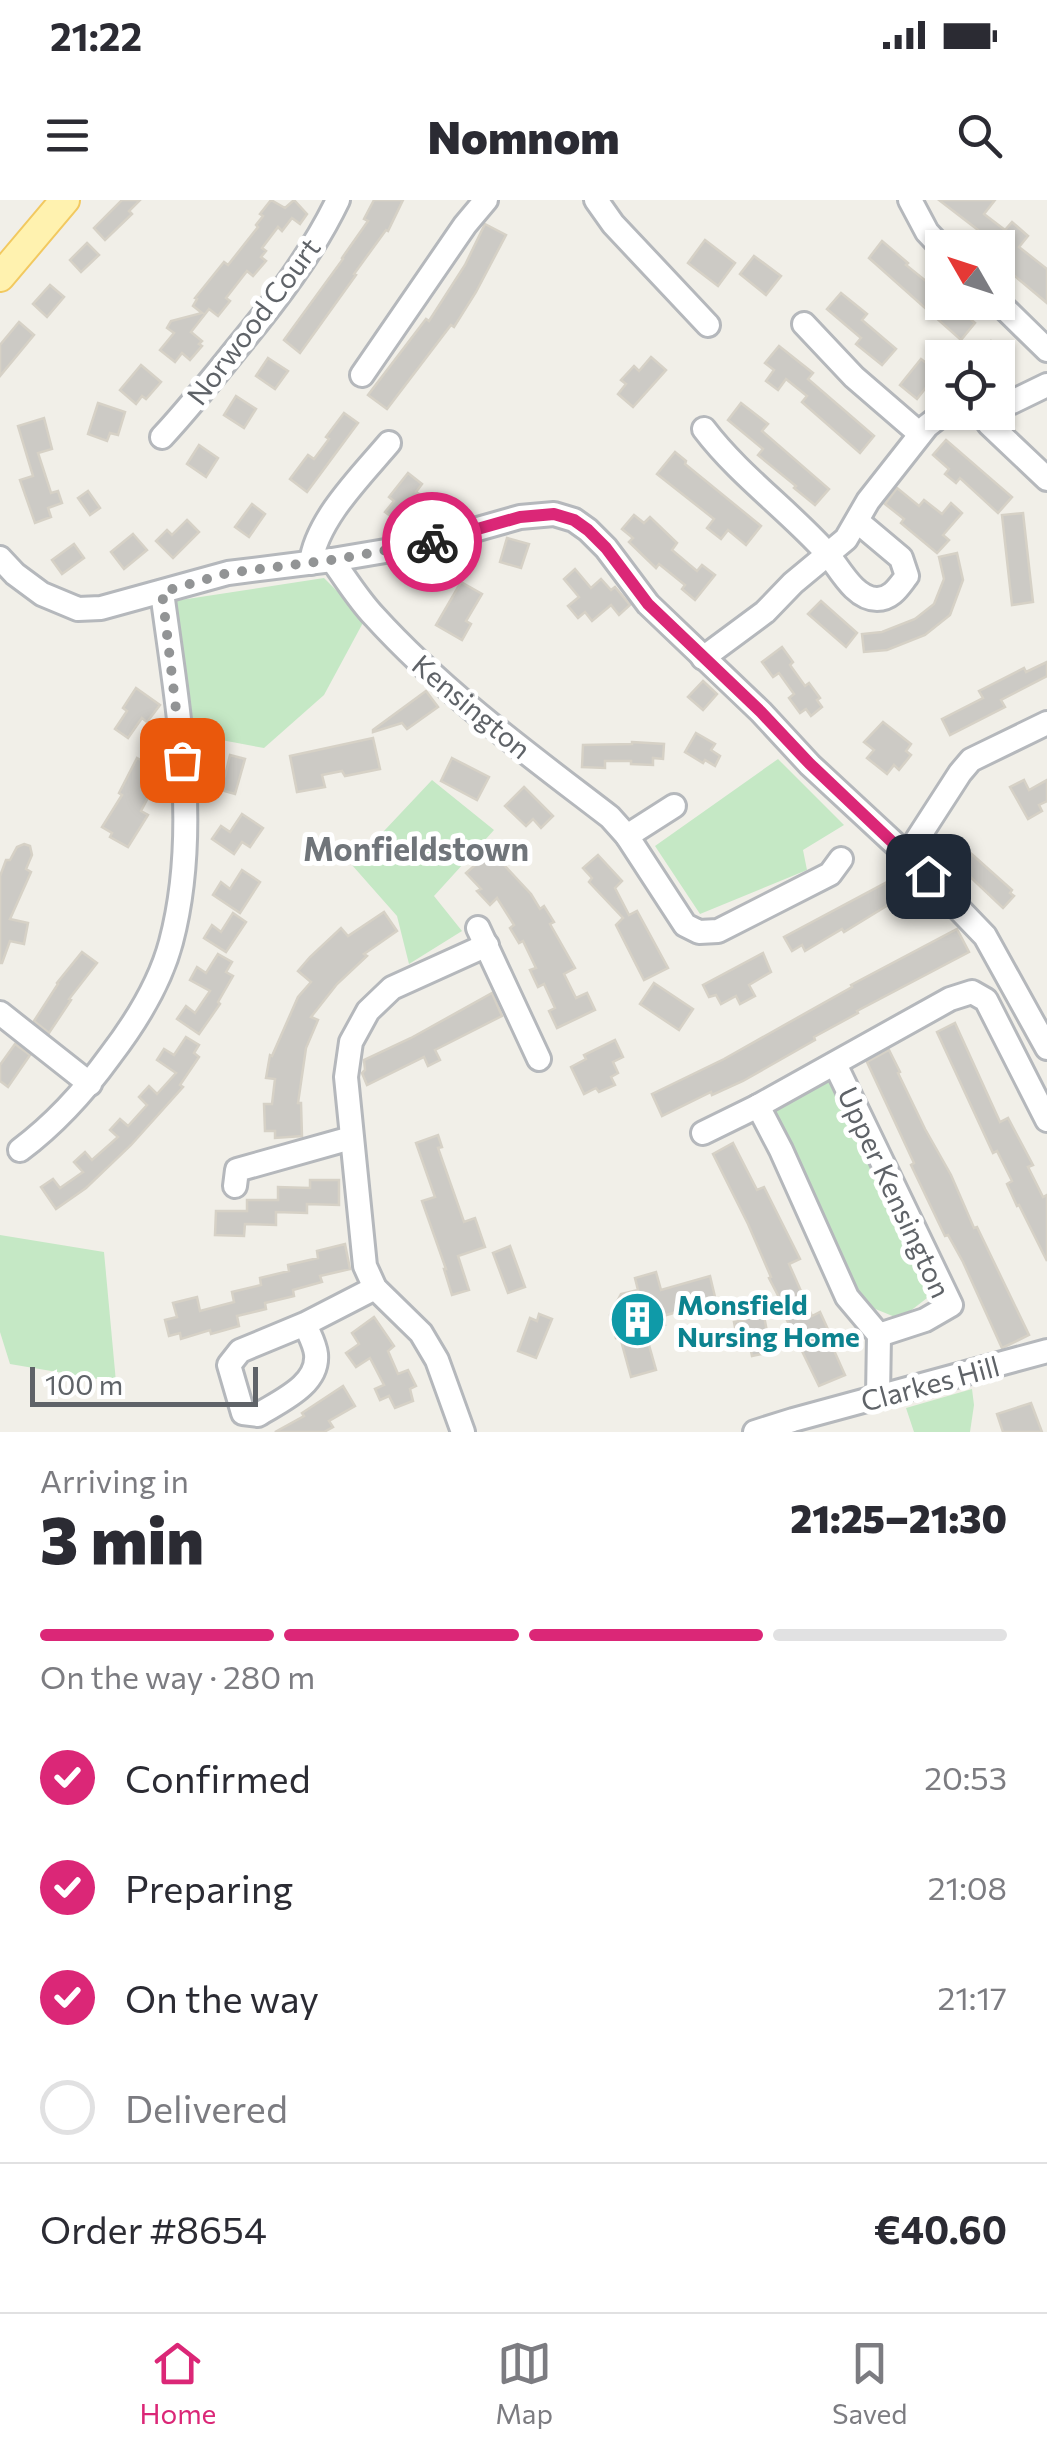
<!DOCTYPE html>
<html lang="en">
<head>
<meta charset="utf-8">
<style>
  :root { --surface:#fff; --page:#f7f7f7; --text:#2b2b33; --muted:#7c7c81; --line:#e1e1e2; --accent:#db2777 }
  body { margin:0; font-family:Commissioner,sans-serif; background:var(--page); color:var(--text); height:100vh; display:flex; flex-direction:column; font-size:38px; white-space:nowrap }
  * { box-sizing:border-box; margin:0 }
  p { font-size:32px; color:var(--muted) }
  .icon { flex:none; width:55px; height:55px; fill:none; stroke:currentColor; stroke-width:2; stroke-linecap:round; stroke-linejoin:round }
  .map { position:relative; height:1232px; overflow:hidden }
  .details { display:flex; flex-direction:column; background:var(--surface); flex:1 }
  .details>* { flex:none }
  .needle { width:65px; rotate:309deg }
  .controls { position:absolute; left:925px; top:30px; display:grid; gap:20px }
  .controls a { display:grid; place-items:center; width:90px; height:90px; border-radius:0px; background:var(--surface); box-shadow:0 2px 8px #0004; font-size:50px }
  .scale { position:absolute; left:30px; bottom:25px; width:228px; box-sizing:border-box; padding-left:10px; border:5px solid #5f6368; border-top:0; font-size:28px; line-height:35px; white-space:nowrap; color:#5f6368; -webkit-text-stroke:8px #fff; paint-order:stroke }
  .pin { position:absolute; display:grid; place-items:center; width:85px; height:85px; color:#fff; margin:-42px; border-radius:20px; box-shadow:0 5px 15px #0006 }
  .courier { position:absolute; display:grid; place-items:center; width:100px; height:100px; margin:-50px; border:8px solid #db2777; border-radius:50%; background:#fff; color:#222; box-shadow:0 2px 12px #0007 }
  .overview em { font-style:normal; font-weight:800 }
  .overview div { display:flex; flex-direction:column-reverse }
  .overview { display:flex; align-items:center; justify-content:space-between; height:170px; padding:0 40px }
  h1 { font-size:65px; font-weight:800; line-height:75px }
  .bar { display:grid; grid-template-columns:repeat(4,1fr); gap:15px 10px; align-content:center; height:120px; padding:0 40px }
  .bar i { height:12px; border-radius:8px; background:var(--line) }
  .bar .active { background:var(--accent) }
  .bar p { grid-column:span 4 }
  .line { display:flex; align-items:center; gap:25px; padding:0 40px; border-top:2px solid var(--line) }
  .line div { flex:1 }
  ol { padding:0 40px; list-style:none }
  li { display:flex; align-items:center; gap:30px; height:110px }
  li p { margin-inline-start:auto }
  li .icon { padding:10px; border-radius:50%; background:var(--accent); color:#fff; stroke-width:4 }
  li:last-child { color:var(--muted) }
  li i { width:55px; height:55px; border:5px solid var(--line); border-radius:50% }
  .status { display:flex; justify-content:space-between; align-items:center; height:70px; padding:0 50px; background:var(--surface); direction:ltr }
  .status svg { height:28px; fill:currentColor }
  header { display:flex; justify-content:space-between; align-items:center; height:130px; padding:0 40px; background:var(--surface); font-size:45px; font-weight:800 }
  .menu { display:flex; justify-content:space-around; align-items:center; height:140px; border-top:2px solid var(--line); background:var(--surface); font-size:28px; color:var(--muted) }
  .menu a { display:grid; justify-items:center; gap:5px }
  .menu .active { color:var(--accent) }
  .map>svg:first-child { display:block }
  .green { fill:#c5e8c5 }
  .building { fill:#cccac5; stroke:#d6d1c6; stroke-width:2.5 }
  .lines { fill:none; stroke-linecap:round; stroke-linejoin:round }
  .minor-casing { stroke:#b5b8bc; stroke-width:28 }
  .major-casing { stroke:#f2c960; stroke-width:32 }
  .minor { stroke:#fff; stroke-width:22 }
  .major { stroke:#fff2af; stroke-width:28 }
  .done { stroke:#929495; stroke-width:10; stroke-dasharray:0 18 }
  .route { stroke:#db2777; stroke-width:12 }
  .labels { text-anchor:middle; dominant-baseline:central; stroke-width:10; stroke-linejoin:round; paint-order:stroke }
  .street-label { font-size:28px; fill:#5f6368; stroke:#fff }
  .culture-label { font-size:28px; font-weight:bold; fill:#0d838f; stroke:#fff; text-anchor:start }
  .quarter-label { font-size:32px; font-weight:bold; fill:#70757a; stroke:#fff }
</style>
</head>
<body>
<div class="status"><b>21:22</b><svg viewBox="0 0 49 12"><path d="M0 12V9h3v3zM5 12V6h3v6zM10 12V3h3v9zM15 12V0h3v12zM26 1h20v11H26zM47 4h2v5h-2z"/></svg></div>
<header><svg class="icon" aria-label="menu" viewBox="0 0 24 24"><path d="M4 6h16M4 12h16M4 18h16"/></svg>Nomnom<svg class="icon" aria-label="search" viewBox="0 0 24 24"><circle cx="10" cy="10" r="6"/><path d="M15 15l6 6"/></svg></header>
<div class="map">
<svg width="1047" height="1232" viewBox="0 0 1047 1232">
  <rect width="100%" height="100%" fill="#f1efe8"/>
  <!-- green -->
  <g class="green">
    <polygon points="324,378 365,419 324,495 264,548 189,534 174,401"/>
    <polygon points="778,559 844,625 803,650 807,670 700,714 655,646"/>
    <polygon points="432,580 494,630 434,696 462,731 409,764 397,716 352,665"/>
    <polygon points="830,882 926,1078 927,1098 900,1119 868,1106 859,1095 773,912 790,896"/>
    <polygon points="0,1035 104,1052 116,1182 10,1164 0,1132"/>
    <polygon points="972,1189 974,1205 970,1232 914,1232 906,1208"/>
  </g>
  <!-- building -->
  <g class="building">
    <polygon points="122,0 140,0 129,11 132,14 105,40 94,28"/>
    <polygon points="271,0 285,8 294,0 307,14 300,24 292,18 282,31 278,27 262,48 266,51 261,57 266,61 253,76 247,71 226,98 230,101 218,116 209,109 191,132 202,141 199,144 202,146 190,160 182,153 175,162 160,150 174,133 167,128 171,121 202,113 193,106 197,99 195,98 224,62 228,65 258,27 256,25 263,16 260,14"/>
    <polygon points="374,0 403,0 388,31 386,30 354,74 356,75 300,153 284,140 343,59 342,58 368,21 364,19"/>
    <polygon points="939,0 995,0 984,14 1005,30 1012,22 1028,36 1019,47 1047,69 1047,103 1010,72 1012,69 998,57 998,48 986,48 972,37 978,30"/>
    <polygon points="485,24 506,35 476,92 454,127 451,125 387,209 368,195 426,119 429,121 465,65"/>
    <polygon points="705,40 735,63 718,86 688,63"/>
    <polygon points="882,41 908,63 906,65 942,94 942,102 950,102 975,123 961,140 869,58"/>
    <polygon points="87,43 99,55 81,72 70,60"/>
    <polygon points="754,56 781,76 766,95 740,74"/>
    <polygon points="50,85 64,97 47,117 33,104"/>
    <polygon points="841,93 867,114 862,120 896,149 882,165 856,144 861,138 827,109"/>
    <polygon points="19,122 34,135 0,176 0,145"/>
    <polygon points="991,141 1011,158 978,158"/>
    <polygon points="779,146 813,173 808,179 874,236 860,253 802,202 807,196 786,179 778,190 766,181 774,170 765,163"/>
    <polygon points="651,157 666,170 633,207 618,194 626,184 621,180 634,166 639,171"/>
    <polygon points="268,158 288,171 275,189 256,176"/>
    <polygon points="921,159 938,172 917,199 900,185"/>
    <polygon points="141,165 161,182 146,199 142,196 136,204 120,190"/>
    <polygon points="236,196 256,209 244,228 224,215"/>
    <polygon points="98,203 125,212 118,235 110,233 107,241 88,234"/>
    <polygon points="741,203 768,224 762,231 829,289 815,305 794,288 796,286 758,255 763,249 728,220"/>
    <polygon points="344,213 358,223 307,292 290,279 308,255 314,259 329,239 326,237"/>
    <polygon points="44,218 52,249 38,253 51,293 58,291 62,303 48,308 51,317 35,323 20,280 33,276 18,226"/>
    <polygon points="946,240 1012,297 998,313 960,278 956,283 945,274 949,269 933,255"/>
    <polygon points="199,245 218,258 206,277 187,264"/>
    <polygon points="675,252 686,261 685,264 761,326 746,345 728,330 721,339 707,328 714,319 657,274"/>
    <polygon points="408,273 422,284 416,292 421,295 400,323 385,312 394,301 389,297"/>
    <polygon points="897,288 919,306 924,300 942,314 951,303 962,313 943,335 949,340 937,353 901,323 904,319 885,304"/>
    <polygon points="88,291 100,308 90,315 78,298"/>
    <polygon points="252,304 265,314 249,337 235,327"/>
    <polygon points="1023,313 1033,402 1012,405 1002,315"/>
    <polygon points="634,315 644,323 650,317 677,343 672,350 697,371 702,365 715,375 695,400 682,389 685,385 659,364 656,368 629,342 633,338 622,329"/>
    <polygon points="187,320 199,332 173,358 156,341 167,330 172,335"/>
    <polygon points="133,334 147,350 124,369 111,352"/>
    <polygon points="507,338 529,344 521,368 500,362"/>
    <polygon points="74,344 84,358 62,374 52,360"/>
    <polygon points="957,353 963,380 950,415 925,435 887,450 864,452 862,434 882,432 915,419 934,404 944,379 939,357"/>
    <polygon points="575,369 591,388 601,379 611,390 615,387 630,405 619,415 611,405 592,421 585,412 578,418 568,406 579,397 564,379"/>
    <polygon points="461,382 482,394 466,421 471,424 462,440 436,425"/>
    <polygon points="821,401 857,433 846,447 808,414"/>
    <polygon points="782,447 793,462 790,465 805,486 809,483 820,498 817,500 822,507 811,516 806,509 800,513 789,498 794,494 779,473 773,477 762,462"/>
    <polygon points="1047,462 1047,476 1001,500 1005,507 950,535 942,519 983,498 979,491 1024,468 1026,472"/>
    <polygon points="703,481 717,494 703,510 688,497"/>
    <polygon points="136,488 160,505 147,522 142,518 128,538 115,529 127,511 123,508"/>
    <polygon points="426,491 438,507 407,529 402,523 373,532 373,530"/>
    <polygon points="883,522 911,544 906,551 911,555 899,570 894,565 887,574 867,558 874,550 864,542"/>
    <polygon points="696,533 715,544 711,550 720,556 715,566 705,560 703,563 685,552"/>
    <polygon points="373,538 380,569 345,576 342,571 322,575 325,587 297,592 290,556"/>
    <polygon points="632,542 664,544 663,559 653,558 653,565 631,564 631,561 605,561 605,568 582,567 583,545 632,544"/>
    <polygon points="230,555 245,559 235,594 210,587 214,573 225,576"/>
    <polygon points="137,558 162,571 141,611 148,615 128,647 110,637 112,633 102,627 122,595 119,593"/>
    <polygon points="452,558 489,577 477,600 441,581"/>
    <polygon points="1024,580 1029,590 1047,580 1047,601 1039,605 1042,611 1028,619 1010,587"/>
    <polygon points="524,587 553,616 541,628 533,619 526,626 505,606"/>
    <polygon points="242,614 263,628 250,647 242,642 234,654 212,639 221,626 230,632"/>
    <polygon points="957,641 1012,690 1010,693 1014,696 1003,708 945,653"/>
    <polygon points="24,644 30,646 32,655 26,669 31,672 10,719 28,723 24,744 10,741 2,763 0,763 0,676 6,660 10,660 17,647"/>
    <polygon points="491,651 531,694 540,709 544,706 554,722 550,724 575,768 564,774 576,798 587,793 595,810 557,828 549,811 555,808 544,784 538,787 530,770 536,768 523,741 519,743 510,728 514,725 497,698 490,705 477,691 481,689 466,673"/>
    <polygon points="598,655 622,681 615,688 629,715 637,711 668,768 644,780 616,725 623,718 589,682 592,678 583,668"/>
    <polygon points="242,670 260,682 240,713 213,695 221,682 230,689"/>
    <polygon points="891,680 895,686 904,681 911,691 844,732 842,729 805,751 802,745 792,751 784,737"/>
    <polygon points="384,712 397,731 364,754 367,756 337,784 311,817 318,820 306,848 298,903 301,903 302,936 275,938 275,931 265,931 264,904 272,904 275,879 266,878 270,855 272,856 298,797 311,782 298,771 310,757 341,728 348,736"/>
    <polygon points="233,713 246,722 226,752 204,738 212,725 221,732"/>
    <polygon points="957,729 969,752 857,811 858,813 814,837 815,840 743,881 712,895 711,892 662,916 652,894 724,859 852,787 851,785"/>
    <polygon points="82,752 97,763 69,799 71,800 49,833 34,821 58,784 57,783"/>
    <polygon points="763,753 771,772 749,785 755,796 740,804 736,796 721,804 716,795 709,797 703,785"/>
    <polygon points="218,754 232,762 226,772 233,776 218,802 220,804 199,834 177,819 186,806 195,813 210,791 190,780 197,767 206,773"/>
    <polygon points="654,783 693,809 679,830 640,804"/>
    <polygon points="492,793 502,816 435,850 440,860 428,866 424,857 367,885 362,873 365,870 364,860 411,838"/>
    <polygon points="955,823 1000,922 1008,918 1033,965 1028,967 1043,997 1047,995 1047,1061 1019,1005 1017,1006 1007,984 1012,981 997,951 993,953 937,832"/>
    <polygon points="186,837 199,845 194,853 199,857 180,885 183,887 131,945 86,988 56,1009 41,987 53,979 60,988 83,972 74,962 85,952 92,960 118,937 110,930 120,919 128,926 147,905 139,897 149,886 157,894 176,873 157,860 164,849 174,855"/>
    <polygon points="615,840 623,857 613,862 618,873 611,877 615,885 599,892 596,888 584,894 571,867 586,859 584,855"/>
    <polygon points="15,844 30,855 8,887 0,881 0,865"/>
    <polygon points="889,850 900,872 898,873 925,929 951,975 974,1028 977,1027 1029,1135 1002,1148 963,1062 948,1035 945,1036 911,965 914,963 867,862"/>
    <polygon points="438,935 442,947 438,948 464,1022 475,1018 485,1047 458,1056 469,1090 452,1095 444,1069 446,1069 422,1001 435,997 416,943"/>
    <polygon points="733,943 757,990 764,987 800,1059 789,1064 812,1116 820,1112 831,1136 828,1137 845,1175 819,1186 781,1108 784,1107 769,1078 771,1077 748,1024 713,954"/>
    <polygon points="310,980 339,980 339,1005 307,1004 307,1013 276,1012 276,1025 245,1024 244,1036 215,1035 216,1011 247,1011 247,1000 278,1000 278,987 310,988"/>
    <polygon points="345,1044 350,1069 320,1076 322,1082 293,1090 294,1096 265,1103 266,1109 237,1116 239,1126 211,1134 210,1130 181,1139 180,1133 169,1136 165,1120 177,1117 173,1103 197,1097 200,1111 234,1102 232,1092 261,1085 260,1078 289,1071 288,1065 318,1058 317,1051"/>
    <polygon points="510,1046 525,1087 508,1093 493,1053"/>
    <polygon points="656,1072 661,1090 710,1076 716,1101 663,1116 665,1125 645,1131 656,1170 631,1177 620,1137 616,1138 610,1115 621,1094 638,1090 635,1078"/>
    <polygon points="763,1111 771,1152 752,1156 750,1146 739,1148 734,1122 745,1120 744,1114"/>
    <polygon points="539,1114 552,1119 536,1158 518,1151 530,1118 537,1121"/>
    <polygon points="374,1117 394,1146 388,1151 398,1174 408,1170 416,1186 410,1189 413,1201 395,1208 389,1196 380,1200 375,1189 384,1185 370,1158 356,1167 346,1153 359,1144 352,1133"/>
    <polygon points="343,1186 355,1206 329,1221 333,1227 324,1232 275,1232 304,1216 302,1213"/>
    <polygon points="1031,1203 1042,1232 1003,1232 997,1214"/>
  </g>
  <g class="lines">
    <defs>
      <g id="minor">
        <polyline points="596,0 613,24 708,125"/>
        <polyline points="910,0 927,32 942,48"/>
        <polyline points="998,102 1047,150"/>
        <polyline points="804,124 854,177 920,234"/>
        <polyline points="362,175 465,25 486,0"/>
        <polyline points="998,204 1012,202 1047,185"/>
        <polyline points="981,212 989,224 1047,279"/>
        <path d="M704,229C739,275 787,309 826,352C839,367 854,399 877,399C892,399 899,386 907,376L901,358L857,321"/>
        <path d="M162,237C189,208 213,178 237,148C275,102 312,54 338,0"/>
        <polyline points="0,358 15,374 42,394 78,409 101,408 228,373 332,360 421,345 520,317 554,314 574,320 588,330 606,348 648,404 761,512 810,565 907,655 985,736 1047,848"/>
        <path d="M332,360C346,379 358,399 374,416C444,493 528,554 610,617L627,636L685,725L699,732L718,731L830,674L841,659"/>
        <path d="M311,363C316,320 362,275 389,243"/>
        <polyline points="703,458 765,412 793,383 846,339 868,301 927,226 945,212"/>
        <polyline points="627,636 674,606"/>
        <polyline points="907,655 960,573 971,560 1047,523"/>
        <polyline points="478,728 539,859"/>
        <polyline points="0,813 90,884"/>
        <polyline points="835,864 951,1105 925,1120 879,1135"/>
        <polyline points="758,906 781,950 847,1097 879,1135 878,1196"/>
        <polyline points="703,933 758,906 950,799 972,792 986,800 1047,920"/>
        <path d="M20,950C56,923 84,892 110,856C136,822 160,784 171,742C201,629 177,505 162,392"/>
        <polyline points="235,986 237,970 351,938"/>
        <path d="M305,1124C309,1134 315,1144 316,1154C319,1185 280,1201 258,1215L243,1213L229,1165L240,1151L305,1124L375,1088"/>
        <polyline points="463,1232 437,1160 421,1133 375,1088 365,1066 346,877 351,842 368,811 392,788 487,745"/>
        <polyline points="755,1232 793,1220 1047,1151"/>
      </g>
      <polyline id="major" points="0,77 65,0"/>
    </defs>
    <!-- minor casing -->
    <use href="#minor" class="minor-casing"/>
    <!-- major casing -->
    <use href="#major" class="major-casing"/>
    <!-- minor -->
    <use href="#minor" class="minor"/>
    <!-- major -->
    <use href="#major" class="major"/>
  </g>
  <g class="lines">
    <!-- done -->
    <polyline class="done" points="182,560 162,392 228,373 332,360 432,342"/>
    <!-- route -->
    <polyline class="route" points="432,342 520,317 554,314 574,320 588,330 606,348 648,404 761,512 810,564 928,676"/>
  </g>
  <!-- icons -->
  <defs>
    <symbol id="building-disc" viewBox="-11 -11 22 22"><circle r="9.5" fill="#0f9aa8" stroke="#fff"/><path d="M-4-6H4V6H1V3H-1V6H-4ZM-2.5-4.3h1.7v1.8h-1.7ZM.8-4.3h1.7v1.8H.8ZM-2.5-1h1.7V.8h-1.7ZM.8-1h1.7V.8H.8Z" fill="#fff"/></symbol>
  </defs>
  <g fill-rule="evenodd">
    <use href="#building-disc" x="606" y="1088" width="63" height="63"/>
  </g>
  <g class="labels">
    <!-- street labels -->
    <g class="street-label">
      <text transform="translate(253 121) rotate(-53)">Norwood Court</text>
      <text transform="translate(472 506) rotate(40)">Kensington</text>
      <text transform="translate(895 992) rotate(65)">Upper Kensington</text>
      <text transform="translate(930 1183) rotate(-15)">Clarkes Hill</text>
    </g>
    <!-- culture labels -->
    <g class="culture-label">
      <text x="677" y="1104">Monsfield<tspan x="677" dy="32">Nursing Home</tspan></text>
    </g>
    <!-- quarter labels -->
    <g class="quarter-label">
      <text x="416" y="648">Monfieldstown</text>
    </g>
  </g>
</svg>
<div class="controls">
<a><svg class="needle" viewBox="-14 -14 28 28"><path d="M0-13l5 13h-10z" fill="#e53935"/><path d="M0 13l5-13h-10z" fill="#7c7c81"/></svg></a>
<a><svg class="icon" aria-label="locate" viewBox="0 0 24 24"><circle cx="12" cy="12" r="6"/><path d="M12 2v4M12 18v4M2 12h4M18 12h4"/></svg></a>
</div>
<div class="scale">100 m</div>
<div class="pin" style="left:182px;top:560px;background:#ea580c"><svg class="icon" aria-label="bag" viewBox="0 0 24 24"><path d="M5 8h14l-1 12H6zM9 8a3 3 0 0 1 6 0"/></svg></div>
<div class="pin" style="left:928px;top:676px;background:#1f2937"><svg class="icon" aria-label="home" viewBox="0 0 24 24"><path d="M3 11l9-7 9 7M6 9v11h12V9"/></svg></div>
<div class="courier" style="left:432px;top:342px"><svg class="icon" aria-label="bike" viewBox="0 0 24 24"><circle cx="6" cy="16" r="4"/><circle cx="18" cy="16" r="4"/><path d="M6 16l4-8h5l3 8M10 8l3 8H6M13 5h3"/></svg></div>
</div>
<section class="details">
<div class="overview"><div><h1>3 min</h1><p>Arriving in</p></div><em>21:25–21:30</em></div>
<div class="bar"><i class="active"></i><i class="active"></i><i class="active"></i><i></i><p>On the way · 280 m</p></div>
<ol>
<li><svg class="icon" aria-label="check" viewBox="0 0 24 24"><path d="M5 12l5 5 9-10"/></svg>Confirmed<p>20:53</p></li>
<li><svg class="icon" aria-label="check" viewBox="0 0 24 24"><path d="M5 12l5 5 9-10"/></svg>Preparing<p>21:08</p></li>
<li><svg class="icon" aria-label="check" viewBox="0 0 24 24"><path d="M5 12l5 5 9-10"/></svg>On the way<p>21:17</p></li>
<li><i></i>Delivered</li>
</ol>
<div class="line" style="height:130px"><div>Order #8654</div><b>€40.60</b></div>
</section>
<nav class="menu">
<a class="active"><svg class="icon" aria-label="home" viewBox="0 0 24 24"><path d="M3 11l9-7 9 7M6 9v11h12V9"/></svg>Home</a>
<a><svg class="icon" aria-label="map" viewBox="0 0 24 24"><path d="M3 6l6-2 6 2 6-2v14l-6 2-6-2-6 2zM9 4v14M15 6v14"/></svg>Map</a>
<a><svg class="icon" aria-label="saved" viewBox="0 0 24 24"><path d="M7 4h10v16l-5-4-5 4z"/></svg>Saved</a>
</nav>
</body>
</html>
